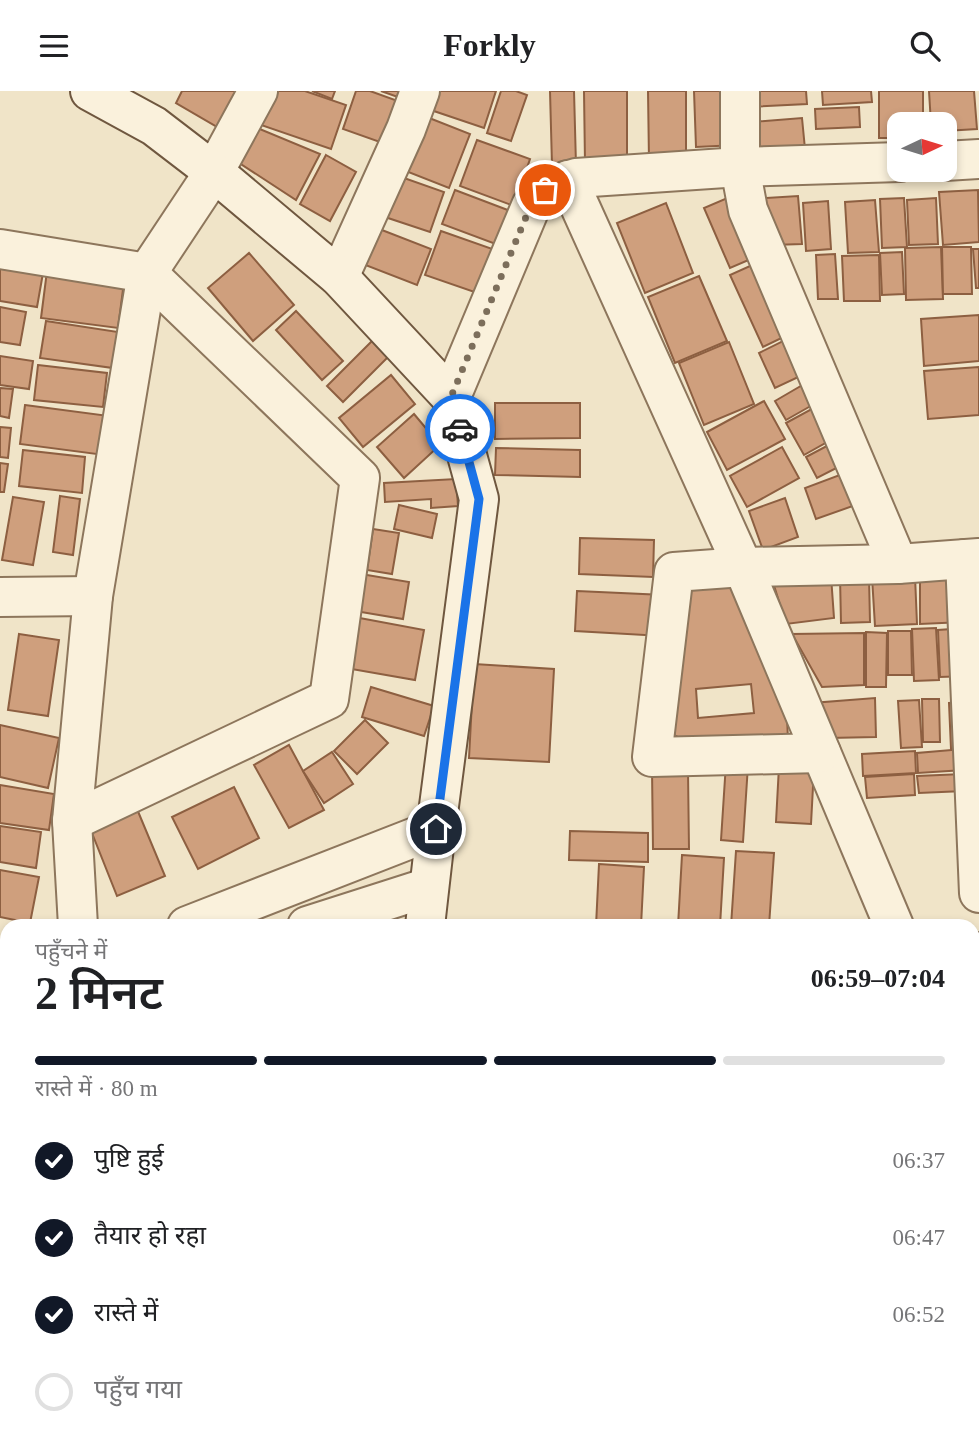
<!DOCTYPE html>
<html lang="hi">
<head>
<meta charset="utf-8">
<style>
  :root { --surface:#fff; --page:#f6f6f6; --text:#202124; --muted:#757577; --line:#e0e0e0; --accent:#111827 }
  body { margin:0; font-family:"Times New Roman","Noto Sans Devanagari",serif; background:var(--page); color:var(--text); height:100vh; display:flex; flex-direction:column; font-size:26px; white-space:nowrap }
  * { box-sizing:border-box; margin:0 }
  p { font-size:23px; color:var(--muted) }
  .icon { flex:none; width:38px; height:38px; fill:none; stroke:currentColor; stroke-width:2; stroke-linecap:round; stroke-linejoin:round }
  .map { position:relative; flex:1; overflow:hidden }
  .details { position:absolute; left:0px; top:828px; width:980px; height:527px; display:flex; flex-direction:column; background:var(--surface); border-radius:21px 21px 0 0; box-shadow:0 4px 10px #0003 }
  .details>* { flex:none }
  .needle { width:46px; rotate:86deg }
  .tools { position:absolute; left:887px; top:21px; display:grid; gap:14px }
  .tools a { display:grid; place-items:center; width:70px; height:70px; border-radius:14px; background:var(--surface); box-shadow:0 4px 10px #0003; font-size:35px }
  .pin { position:absolute; display:grid; place-items:center; width:60px; height:60px; color:#fff; margin:-30px; border:4px solid #fff; border-radius:50%; box-shadow:0 2px 7px #0007 }
  .courier { position:absolute; display:grid; place-items:center; width:70px; height:70px; margin:-35px; border:5px solid #1a73e8; border-radius:50%; background:#fff; color:#222; box-shadow:0 2px 9px #0007 }
  .head em { font-style:normal; font-weight:600 }
  .head div { display:flex; flex-direction:column-reverse }
  .head { display:flex; align-items:center; justify-content:space-between; height:119px; padding:0 35px }
  h1 { font-size:46px; font-weight:600; line-height:52px }
  .bar { display:grid; grid-template-columns:repeat(4,1fr); gap:10px 7px; align-content:center; height:84px; padding:0 35px }
  .bar i { height:9px; border-radius:5px; background:var(--line) }
  .bar .current { background:var(--accent) }
  .bar p { grid-column:span 4 }
  ol { padding:0 35px; list-style:none }
  li { display:flex; align-items:center; gap:21px; height:77px }
  li p { margin-inline-start:auto }
  li .icon { padding:7px; border-radius:50%; background:var(--accent); color:#fff; stroke-width:4 }
  li:last-child { color:var(--muted) }
  li i { width:38px; height:38px; border:4px solid var(--line); border-radius:50% }
  header { display:flex; justify-content:space-between; align-items:center; height:91px; padding:0 35px; background:var(--surface); font-size:32px; font-weight:600 }
  .map>svg:first-child { display:block }
  .building { fill:#cf9f7d; stroke:#8d5f41; stroke-width:2; fill-rule:evenodd }
  .lines { fill:none; stroke-linecap:round; stroke-linejoin:round }
  .minor-casing { stroke:#8d765c; stroke-width:42 }
  .secondary-casing { stroke:#6f573f; stroke-width:42 }
  .minor { stroke:#faf1dc; stroke-width:38 }
  .secondary { stroke:#faf1dc; stroke-width:38 }
  .done { stroke:#7c6e5b; stroke-width:7; stroke-dasharray:0 12.6 }
  .route { stroke:#1a73e8; stroke-width:9 }
</style>
</head>
<body>
<header><svg class="icon" aria-label="menu" viewBox="0 0 24 24"><path d="M4 6h16M4 12h16M4 18h16"/></svg>Forkly<svg class="icon" aria-label="search" viewBox="0 0 24 24"><circle cx="10" cy="10" r="6"/><path d="M15 15l6 6"/></svg></header>
<div class="map">
<svg width="979" height="1354" viewBox="0 0 979 1354">
  <rect width="100%" height="100%" fill="#f0e4c8"/>
  <!-- building -->
  <g class="building">
    <polygon points="182,0 252,0 231,44 176,12"/>
    <polygon points="269,0 305,0 346,14 331,58 258,33"/>
    <polygon points="312,0 335,0 332,8"/>
    <polygon points="356,0 370,0 409,14 394,56 343,38"/>
    <polygon points="381,0 412,0 409,10"/>
    <polygon points="427,0 496,0 484,37 422,16"/>
    <polygon points="501,0 516,0 527,4 511,50 487,42"/>
    <polygon points="550,0 574,0 576,74 552,74"/>
    <polygon points="584,0 627,0 627,71 585,72"/>
    <polygon points="648,0 686,0 686,70 649,70"/>
    <polygon points="694,0 734,0 737,54 696,56"/>
    <polygon points="749,0 806,0 807,13 750,16"/>
    <polygon points="822,0 871,0 872,11 823,14"/>
    <polygon points="879,0 923,0 923,33 900,33 900,47 879,47"/>
    <polygon points="929,0 974,0 977,38 945,40 945,33 931,33"/>
    <polygon points="859,16 860,36 816,38 815,18"/>
    <polygon points="414,21 470,43 449,97 393,75"/>
    <polygon points="802,27 805,58 755,62 753,31"/>
    <polygon points="250,34 320,63 296,109 230,66"/>
    <polygon points="477,49 530,68 514,115 460,95"/>
    <polygon points="326,64 356,81 330,130 300,113"/>
    <polygon points="387,81 444,101 430,141 373,122"/>
    <polygon points="455,99 513,121 501,155 442,133"/>
    <polygon points="978,99 979,151 943,154 939,101"/>
    <polygon points="732,105 758,165 730,177 704,117"/>
    <polygon points="798,105 802,153 772,154 752,108"/>
    <polygon points="904,107 907,156 882,157 880,108"/>
    <polygon points="936,107 938,153 909,154 907,109"/>
    <polygon points="875,109 879,161 848,162 845,111"/>
    <polygon points="828,110 831,158 806,160 803,112"/>
    <polygon points="666,112 693,182 645,202 617,132"/>
    <polygon points="369,134 431,158 417,194 355,170"/>
    <polygon points="441,140 501,161 486,205 425,184"/>
    <polygon points="941,156 943,208 906,209 905,157"/>
    <polygon points="942,156 971,156 972,203 943,203"/>
    <polygon points="973,158 979,158 979,197 976,197"/>
    <polygon points="902,161 904,203 882,204 880,162"/>
    <polygon points="249,162 294,214 253,250 208,197"/>
    <polygon points="835,163 838,208 818,208 816,164"/>
    <polygon points="879,164 880,210 844,210 842,165"/>
    <polygon points="761,170 794,241 763,256 730,184"/>
    <polygon points="0,174 43,182 37,216 0,210"/>
    <polygon points="47,180 124,191 118,237 41,227"/>
    <polygon points="699,185 727,250 675,272 648,206"/>
    <polygon points="0,216 26,221 20,254 0,251"/>
    <polygon points="296,220 343,270 322,289 276,239"/>
    <polygon points="979,224 979,270 924,275 921,228"/>
    <polygon points="46,230 118,241 113,277 40,267"/>
    <polygon points="793,245 809,281 775,297 759,262"/>
    <polygon points="373,249 389,265 343,311 327,295"/>
    <polygon points="729,251 754,313 704,334 679,272"/>
    <polygon points="0,265 33,270 29,298 0,294"/>
    <polygon points="38,274 107,282 103,316 34,309"/>
    <polygon points="979,276 979,324 928,328 924,280"/>
    <polygon points="391,284 415,313 363,356 339,327"/>
    <polygon points="811,289 823,308 786,329 775,310"/>
    <polygon points="0,297 13,298 9,327 0,325"/>
    <polygon points="764,310 785,348 727,379 707,341"/>
    <polygon points="495,312 580,312 580,347 495,348"/>
    <polygon points="25,314 109,325 104,364 20,353"/>
    <polygon points="819,314 836,346 804,364 786,332"/>
    <polygon points="414,323 440,354 404,387 377,356"/>
    <polygon points="0,336 11,337 8,367 0,366"/>
    <polygon points="838,349 850,370 817,387 806,366"/>
    <polygon points="782,356 799,387 747,416 730,385"/>
    <polygon points="496,357 580,359 580,386 495,384"/>
    <polygon points="23,359 85,366 82,402 19,395"/>
    <polygon points="0,372 8,373 4,401 0,401"/>
    <polygon points="853,379 864,411 816,428 805,397"/>
    <polygon points="456,388 458,415 431,417 431,408 385,411 384,392"/>
    <polygon points="60,405 80,408 73,464 53,461"/>
    <polygon points="13,406 44,411 33,474 2,469"/>
    <polygon points="785,407 798,446 763,459 749,420"/>
    <polygon points="399,414 437,423 432,447 394,438"/>
    <polygon points="373,438 399,442 392,483 367,479"/>
    <polygon points="580,447 654,449 653,486 579,483"/>
    <polygon points="355,482 409,491 403,528 349,519"/>
    <polygon points="831,485 834,527 786,533 772,488"/>
    <polygon points="915,485 917,533 875,535 872,486"/>
    <polygon points="840,486 869,486 870,531 841,532"/>
    <polygon points="963,486 964,531 920,533 920,487"/>
    <path d="M729,493L787,624L788,651L691,653L672,643L684,495ZM751,593L754,622L698,627L696,598Z"/>
    <polygon points="577,500 664,504 662,545 575,540"/>
    <polygon points="349,525 424,539 415,589 340,576"/>
    <polygon points="936,537 939,589 914,590 912,538"/>
    <polygon points="966,537 969,585 940,586 938,539"/>
    <polygon points="888,540 911,540 912,584 888,584"/>
    <polygon points="866,541 887,542 886,596 866,596"/>
    <polygon points="864,542 864,594 822,596 792,543"/>
    <polygon points="19,543 59,549 48,625 8,619"/>
    <polygon points="474,573 554,578 549,671 469,667"/>
    <polygon points="371,596 434,615 424,645 362,626"/>
    <polygon points="875,607 876,646 828,647 812,612"/>
    <polygon points="922,608 939,608 940,651 923,651"/>
    <polygon points="919,609 922,656 901,657 898,610"/>
    <polygon points="966,611 969,657 951,658 949,612"/>
    <polygon points="365,629 388,652 357,683 334,660"/>
    <polygon points="0,634 59,647 48,697 0,686"/>
    <polygon points="289,654 324,719 289,737 254,674"/>
    <polygon points="963,658 964,679 918,682 917,662"/>
    <polygon points="915,660 916,682 863,685 862,663"/>
    <polygon points="332,661 353,693 324,712 303,680"/>
    <polygon points="726,672 748,674 743,751 721,749"/>
    <polygon points="779,675 814,677 811,733 776,731"/>
    <polygon points="652,678 688,679 689,758 653,758"/>
    <polygon points="914,683 915,704 867,707 865,686"/>
    <polygon points="963,683 964,700 919,702 917,685"/>
    <polygon points="0,694 54,703 49,739 0,732"/>
    <polygon points="234,696 259,747 198,778 172,726"/>
    <polygon points="137,718 165,785 117,805 90,737"/>
    <polygon points="0,735 41,741 36,777 0,771"/>
    <polygon points="570,740 648,742 648,771 569,769"/>
    <polygon points="736,760 774,762 769,835 731,835"/>
    <polygon points="682,764 724,767 720,835 678,835"/>
    <polygon points="599,773 644,776 641,835 596,835"/>
    <polygon points="0,779 39,786 30,832 0,826"/>
    <polygon points="0,1032 4,1032 6,1066 0,1066"/>
    <rect x="973" y="1242" width="6" height="33"/>
    <rect x="0" y="1267" width="7" height="36"/>
    <rect x="973" y="1285" width="6" height="22"/>
    <rect x="0" y="1309" width="7" height="31"/>
    <polygon points="210,1348 263,1348 262,1354 209,1354"/>
    <polygon points="268,1348 295,1348 314,1350 313,1354 267,1354"/>
    <polygon points="599,1348 698,1348 698,1354 599,1353"/>
    <polygon points="714,1348 809,1348 808,1354 713,1354"/>
    <rect x="854" y="1348" width="88" height="6"/>
  </g>
  <g class="lines">
    <defs>
      <g id="minor">
        <polyline points="740,0 740,76 748,119 898,473"/>
        <polyline points="945,70 979,68"/>
        <polyline points="568,89 743,476 894,835"/>
        <polyline points="0,158 147,182 360,387 329,608 72,730"/>
        <polyline points="339,186 406,38 420,0"/>
        <path d="M451,306L531,115C546,98 554,93 576,87L740,76L900,71"/>
        <polyline points="965,468 979,802"/>
        <polyline points="0,506 93,505"/>
        <polyline points="821,662 652,666 674,481 743,476 898,473 979,467"/>
        <polyline points="78,835 72,730 93,505 147,182 214,81 258,0"/>
        <polyline points="187,835 436,738"/>
        <polyline points="307,835 429,796"/>
        <polyline points="973,862 979,861"/>
        <polyline points="0,907 7,905"/>
        <polyline points="0,958 7,956"/>
        <polyline points="68,1354 68,1348"/>
        <polyline points="187,1354 188,1348"/>
        <polyline points="586,1354 587,1348"/>
        <polyline points="827,1354 827,1348"/>
      </g>
      <g id="secondary">
        <polyline points="90,0 154,35 214,81 339,186 451,306 479,408 436,738 425,835"/>
        <polyline points="339,1354 340,1348"/>
      </g>
    </defs>
    <!-- minor casing -->
    <use href="#minor" class="minor-casing"/>
    <!-- secondary casing -->
    <use href="#secondary" class="secondary-casing"/>
    <!-- minor -->
    <use href="#minor" class="minor"/>
    <!-- secondary -->
    <use href="#secondary" class="secondary"/>
  </g>
  <g class="lines">
    <!-- done -->
    <polyline class="done" points="460,338 451,306 531,114 545,99"/>
    <!-- route -->
    <polyline class="route" points="436,738 479,408 460,338"/>
  </g>
</svg>
<div class="tools">
<a><svg class="needle" viewBox="-14 -14 28 28"><path d="M0-13l5 13h-10z" fill="#e53935"/><path d="M0 13l5-13h-10z" fill="#757577"/></svg></a>
</div>
<div class="pin" style="left:545px;top:99px;background:#ea580c"><svg class="icon" aria-label="bag" viewBox="0 0 24 24"><path d="M5 8h14l-1 12H6zM9 8a3 3 0 0 1 6 0"/></svg></div>
<div class="pin" style="left:436px;top:738px;background:#1f2937"><svg class="icon" aria-label="home" viewBox="0 0 24 24"><path d="M3 11l9-7 9 7M6 9v11h12V9"/></svg></div>
<div class="courier" style="left:460px;top:338px"><svg class="icon" aria-label="car" viewBox="0 0 24 24"><path d="M5 17H2v-5l4-1 3-4h7l3 4 3 1v5h-3M9 17h6M6 11h13"/><circle cx="7" cy="17" r="2"/><circle cx="17" cy="17" r="2"/></svg></div>
<section class="details">
<div class="head"><div><h1>2 मिनट</h1><p>पहुँचने में</p></div><em>06:59–07:04</em></div>
<div class="bar"><i class="current"></i><i class="current"></i><i class="current"></i><i></i><p>रास्ते में · 80 m</p></div>
<ol>
<li><svg class="icon" aria-label="check" viewBox="0 0 24 24"><path d="M5 12l5 5 9-10"/></svg>पुष्टि हुई<p>06:37</p></li>
<li><svg class="icon" aria-label="check" viewBox="0 0 24 24"><path d="M5 12l5 5 9-10"/></svg>तैयार हो रहा<p>06:47</p></li>
<li><svg class="icon" aria-label="check" viewBox="0 0 24 24"><path d="M5 12l5 5 9-10"/></svg>रास्ते में<p>06:52</p></li>
<li><i></i>पहुँच गया</li>
</ol>
</section>
</div>
</body>
</html>
